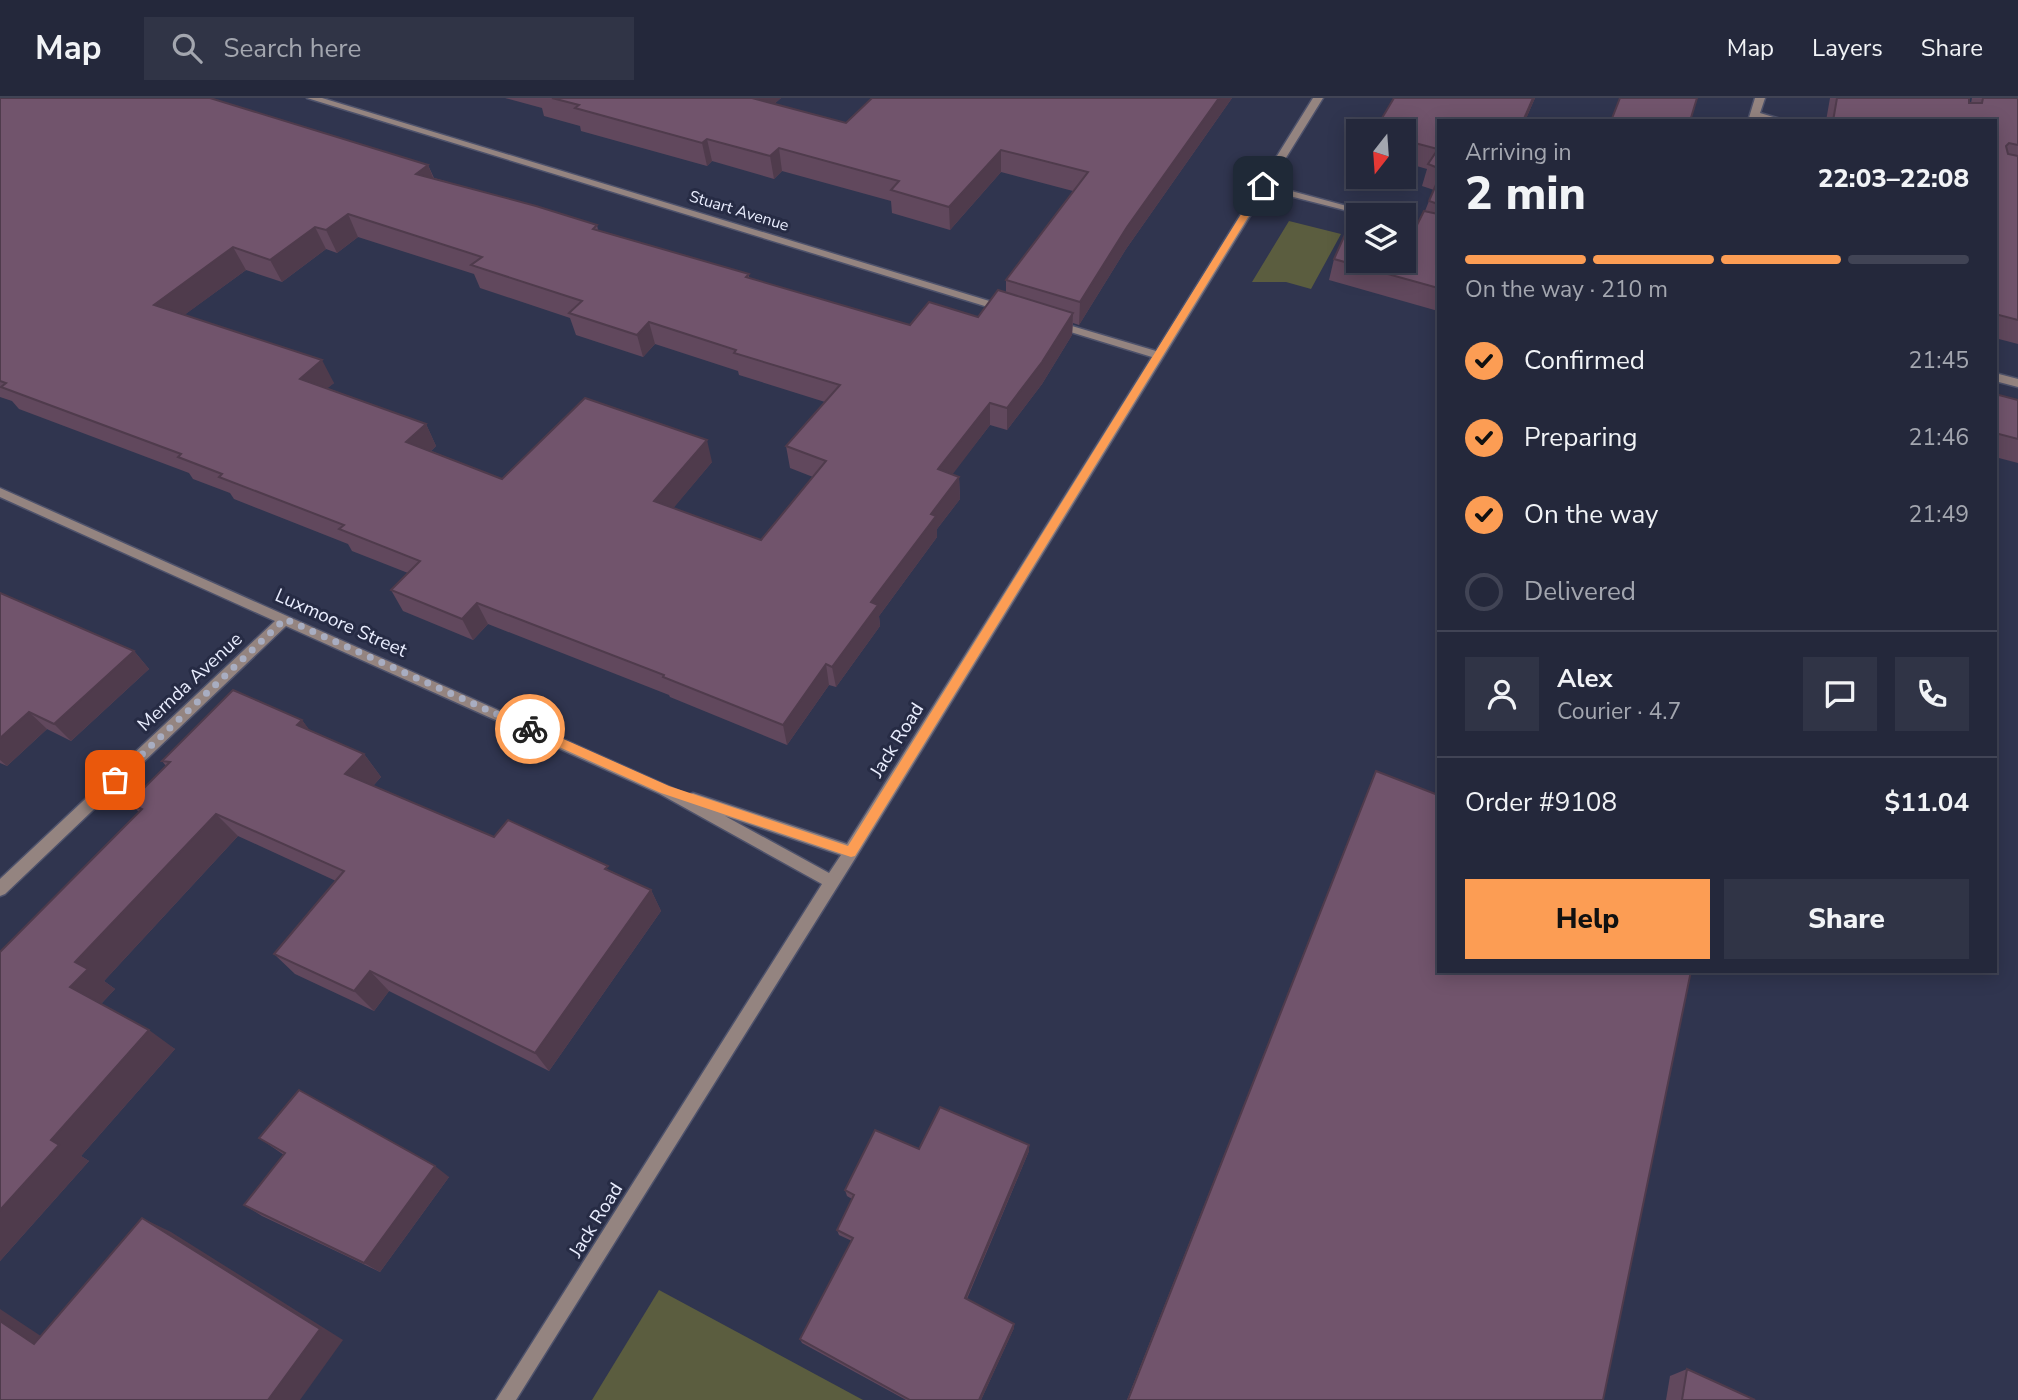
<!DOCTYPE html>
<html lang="en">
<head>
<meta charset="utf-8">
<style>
  :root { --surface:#24283b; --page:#303446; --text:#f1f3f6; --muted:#a3a6af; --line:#414455; --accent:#fc9d54 }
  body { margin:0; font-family:"Nunito Sans",sans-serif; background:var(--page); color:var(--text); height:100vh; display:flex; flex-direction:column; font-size:26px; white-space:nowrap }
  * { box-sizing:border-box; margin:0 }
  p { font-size:23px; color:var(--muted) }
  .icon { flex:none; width:38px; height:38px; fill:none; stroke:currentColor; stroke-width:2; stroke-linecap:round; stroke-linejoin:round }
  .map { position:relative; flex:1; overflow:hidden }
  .details { position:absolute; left:1437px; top:21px; width:560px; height:854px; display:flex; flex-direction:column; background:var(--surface); border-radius:0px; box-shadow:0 4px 18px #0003,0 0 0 2px var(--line) }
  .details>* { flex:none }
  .needle { width:46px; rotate:197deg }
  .fabs { position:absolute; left:1346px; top:21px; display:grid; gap:14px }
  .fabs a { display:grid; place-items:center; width:70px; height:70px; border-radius:0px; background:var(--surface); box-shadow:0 4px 18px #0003,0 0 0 2px var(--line); font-size:35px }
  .pin { position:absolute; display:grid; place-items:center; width:60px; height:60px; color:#fff; margin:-30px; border-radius:14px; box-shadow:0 4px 10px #0006 }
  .courier { position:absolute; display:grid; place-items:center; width:70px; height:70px; margin:-35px; border:5px solid #fc9d54; border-radius:50%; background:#fff; color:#222; box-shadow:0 2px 9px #0007 }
  .head em { font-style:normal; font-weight:800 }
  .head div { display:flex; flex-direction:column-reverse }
  .head { display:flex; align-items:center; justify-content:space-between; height:119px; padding:0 28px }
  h1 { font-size:46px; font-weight:800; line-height:52px }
  .bar { display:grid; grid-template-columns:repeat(4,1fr); gap:10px 7px; align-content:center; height:84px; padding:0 28px }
  .bar i { height:9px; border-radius:5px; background:var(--line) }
  .bar .selected { background:var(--accent) }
  .bar p { grid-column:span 4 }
  .line { display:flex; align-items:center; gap:18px; padding:0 28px; border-top:2px solid var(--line) }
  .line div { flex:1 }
  .round { display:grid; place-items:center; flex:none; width:74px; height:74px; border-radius:0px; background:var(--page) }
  ol { padding:0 28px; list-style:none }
  li { display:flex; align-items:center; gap:21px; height:77px }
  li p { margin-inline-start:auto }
  li .icon { padding:7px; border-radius:50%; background:var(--accent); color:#111; stroke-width:4 }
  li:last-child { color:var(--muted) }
  li i { width:38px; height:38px; border:4px solid var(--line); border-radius:50% }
  .primary-button { display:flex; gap:14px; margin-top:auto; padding:14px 28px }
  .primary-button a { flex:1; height:80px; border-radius:0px; background:var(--accent); color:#111; font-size:28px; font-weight:800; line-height:80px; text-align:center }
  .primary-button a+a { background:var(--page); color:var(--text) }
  header { display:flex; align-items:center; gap:42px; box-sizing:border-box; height:98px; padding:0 35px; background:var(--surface); border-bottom:2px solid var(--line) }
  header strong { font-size:33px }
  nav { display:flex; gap:38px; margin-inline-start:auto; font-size:24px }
  .search { width:490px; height:63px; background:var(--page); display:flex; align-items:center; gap:18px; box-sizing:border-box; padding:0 24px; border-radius:0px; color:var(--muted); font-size:26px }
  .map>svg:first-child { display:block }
  .green { fill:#5b5d3f }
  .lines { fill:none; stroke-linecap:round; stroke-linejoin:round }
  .street-casing { stroke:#4e526b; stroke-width:3 }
  .street { fill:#948480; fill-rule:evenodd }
  .wall { fill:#61485d; fill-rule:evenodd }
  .shaded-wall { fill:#4f3b4c }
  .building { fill:#71546c; stroke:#4f3b4c; stroke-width:2; fill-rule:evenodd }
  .route { fill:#fc9d54 }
  .done { stroke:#a8adc1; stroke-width:7; stroke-dasharray:0 12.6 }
  .labels { text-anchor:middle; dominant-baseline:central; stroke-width:6; stroke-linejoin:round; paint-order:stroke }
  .far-street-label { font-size:16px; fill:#e9edfe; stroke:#262b44 }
  .street-label { font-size:19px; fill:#e9edfe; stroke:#262b44 }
</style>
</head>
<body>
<header>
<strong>Map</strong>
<div class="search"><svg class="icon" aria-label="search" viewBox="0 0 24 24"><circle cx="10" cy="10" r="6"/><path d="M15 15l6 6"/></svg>Search here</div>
<nav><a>Map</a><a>Layers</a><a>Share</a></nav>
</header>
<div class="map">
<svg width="2018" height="1302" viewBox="0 0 2018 1302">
  <rect width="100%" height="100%" fill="#30354f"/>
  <!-- green -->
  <g class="green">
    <polygon points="1289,123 1341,136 1311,191 1286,184 1252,184"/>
    <polygon points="659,1192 863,1302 592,1302"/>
  </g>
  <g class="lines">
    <defs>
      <g id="street">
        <polygon points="307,0 322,0 1009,209 1010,211 1005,214 1001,213"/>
        <path d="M1313,0H1323L1269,87L1380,117H1364L1266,92L856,759L516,1302H496L822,786L660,696L286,528L5,796L0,798V781L275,523L0,399V390L688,697L693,695L847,746L1152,259L1051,228L1050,226L1055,223L1156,253ZM725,718L841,757L829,775Z"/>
        <polygon points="1755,0 1765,0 1760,15 1787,23 1771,23 1759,20 1758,23 1748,23"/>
        <polygon points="1404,122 1438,131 1438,137 1404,128"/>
        <polygon points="1995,275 2018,281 2018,289 1995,283"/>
      </g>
    </defs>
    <!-- street casing -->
    <use href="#street" class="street-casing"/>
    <!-- street -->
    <use href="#street" class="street"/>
  </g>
  <!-- wall -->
  <g class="wall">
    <path d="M0,0L428,67L434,80L597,127L598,132L749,176V180L910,227L978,219L1006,195V182L1073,93L1001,74L950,132L892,115L891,103L782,73L774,81L712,63L707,68L581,33L580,28L544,18L542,10L505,0H781L774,6L846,25L872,0H1232L1126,151L1079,227L1073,225L1072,237L1042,286L1007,332L990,327L952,376L959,379L960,401L937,431V439L879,518L880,528L836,589L829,587L787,647L670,599L669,597L488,526L473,542L403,513L391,492L408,475L352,453L348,446L234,401L230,395L193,381L189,375L19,311L12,303L0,299ZM358,139L474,176L480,190L570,220L576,237L643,259L655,246L738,273L739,277L825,304L786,348L790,370L813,379L761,442L673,410L712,364L502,381L431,353L436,348L426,326L327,290L334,285L184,217L246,172L282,184L326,151L337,155Z"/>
    <polygon points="1394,0 1535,0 1525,23 1438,23 1438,213 1329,182 1334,161 1411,139 1425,113 1429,103 1434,92 1422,88 1427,71 1406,65 1408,55 1404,53 1404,33 1376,33 1379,25"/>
    <polygon points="1830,0 1969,0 1969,5 1971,5 1972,0 2018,0 2018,246 1995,240 1995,23 1826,23"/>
    <polygon points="1995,296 2018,302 2018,365 1995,359"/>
    <polygon points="0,495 134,553 149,571 71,643 47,631 7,668 0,665"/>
    <polygon points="302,622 309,632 364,656 381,679 373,688 494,739 611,773 651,792 661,813 549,973 389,893 374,913 295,876 274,856 336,783 238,738 104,883 115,891 101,906 175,951 81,1058 89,1063 0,1163 0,854 139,714 129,705 166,668 162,663"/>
    <polygon points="1376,673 1603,1302 1127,1302 1364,704"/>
    <polygon points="259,1040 449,1079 380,1174 262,1118 244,1107 284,1057"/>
    <polygon points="1029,1047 1029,1053 967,1201 1014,1226 1014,1230 981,1302 906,1302 802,1245 800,1241 852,1143 839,1137 837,1132 852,1101 847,1098 845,1092 919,1051"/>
    <polygon points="1687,1271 1755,1302 1666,1302 1670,1278"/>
  </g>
  <!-- shaded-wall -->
  <g class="shaded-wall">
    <polygon points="752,0 781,0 756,22"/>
    <polygon points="1219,0 1232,0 1126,151 1079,227 1080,204 1127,129"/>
    <polygon points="1533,0 1535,0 1525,23 1523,23"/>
    <polygon points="707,41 712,63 707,68 702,45"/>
    <polygon points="779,50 782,73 774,81 770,58"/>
    <polygon points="1001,52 1001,74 950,132 949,109"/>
    <polygon points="428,67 437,89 416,76"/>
    <polygon points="348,116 358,139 337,155 326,132"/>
    <polygon points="315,129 326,151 282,184 270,162"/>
    <polygon points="233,149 246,172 168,229 154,207"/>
    <polygon points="1073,215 1072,237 1042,286 1007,332 1007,310"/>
    <polygon points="649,224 655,246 643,259 637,237"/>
    <polygon points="322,262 334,285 312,303 300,281"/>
    <polygon points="990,305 990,327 940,393 938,371"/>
    <polygon points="426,326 436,348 417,366 406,344"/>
    <polygon points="707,342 712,364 661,425 654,403"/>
    <polygon points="959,379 960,401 937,431 937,439 879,518 880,528 836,589 832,569 871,504 931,416"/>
    <polygon points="477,505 488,526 473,542 462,521"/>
    <polygon points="134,553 149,571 71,643 54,626"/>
    <polygon points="826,566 829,587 787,647 783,627"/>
    <polygon points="29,614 47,631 7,668 0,662 0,640"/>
    <polygon points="302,622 320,646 297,627"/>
    <polygon points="364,656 381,679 363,699 345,676"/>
    <polygon points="216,716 238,738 104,883 115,891 98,909 70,889 75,864"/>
    <polygon points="651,792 661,813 549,973 535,955"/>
    <polygon points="370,873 389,893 374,913 354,893"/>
    <polygon points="149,932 175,951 81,1058 89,1063 0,1163 0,1112 51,1042"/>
    <polygon points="1029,1047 1029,1053 965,1204 965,1200"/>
    <polygon points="435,1068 449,1079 380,1174 364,1165"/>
    <polygon points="142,1120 171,1134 343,1242 300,1302 268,1302"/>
    <polygon points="0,1211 68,1256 34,1246 0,1223"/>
    <polygon points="1014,1226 1014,1230 981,1302 979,1302"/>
  </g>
  <!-- building -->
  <g class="building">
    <path d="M0,0H210L428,67L416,76L536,108L597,127L593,131L749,176L746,179L910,227L929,204L978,219L998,192L1073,215L1042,264L1007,310L990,305L938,371L959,379L931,416L936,418L871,504L878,507L832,569L826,566L783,627L663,579L664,577L477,505L462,521L391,492L420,463L339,431L344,427L219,379L222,376L178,359L181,356L1,289L6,285L0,283ZM348,116L482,159L471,167L582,203L569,215L637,237L649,224L736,252L734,255L840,287L786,348L826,363L761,442L654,403L707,342L585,300L502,381L406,344L426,326L300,281L322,262L154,207L233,149L270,162L315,129L326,132Z"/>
    <polygon points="552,0 752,0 846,25 872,0 1219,0 1127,129 1080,204 1006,182 1088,74 1001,52 949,109 891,92 899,83 779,50 770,58 707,41 702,45 575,10 579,7"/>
    <polygon points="1394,0 1533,0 1523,23 1438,23 1438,70 1428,66 1438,51 1411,44 1416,34 1379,25"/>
    <polygon points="1620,0 1697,0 1690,23 1611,23"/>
    <polygon points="1837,0 1969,0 1969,5 1982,5 1983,0 2018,0 2018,47 2009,45 2006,48 2008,56 2018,58 2018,222 1995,216 1995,23 1833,23"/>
    <polygon points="1438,82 1438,106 1429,103"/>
    <polygon points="1424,113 1438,116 1438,190 1334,161 1351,123 1358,124 1358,163 1404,163 1404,136 1411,139"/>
    <polygon points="1995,296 2018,302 2018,341 1995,335"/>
    <polygon points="0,495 134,553 54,626 29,614 0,640"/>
    <polygon points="233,592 302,622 297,627 364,656 345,676 494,739 508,722 608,768 605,771 651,792 535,955 370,873 354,893 274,856 344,773 216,716 75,864 88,871 70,889 149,932 51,1042 59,1047 0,1112 0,854 142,711 129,705 170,664 162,663"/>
    <polygon points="1376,673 1438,697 1438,873 1691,873 1603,1302 1128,1302"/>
    <polygon points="299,992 435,1068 364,1165 244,1107 285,1055 259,1040"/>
    <polygon points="940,1009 1029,1047 965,1200 1014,1226 979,1302 910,1302 800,1241 853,1140 837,1132 854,1097 845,1092 875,1032 919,1051"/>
    <polygon points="142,1120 320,1231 268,1302 0,1302 0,1223 34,1246"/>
    <polygon points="1687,1271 1755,1302 1682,1302"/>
  </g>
  <!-- route -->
  <polygon class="route" points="1260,86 1267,88 855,758 851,759 661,695 526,634 526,628 534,628 669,688 848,748"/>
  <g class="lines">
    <!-- done -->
    <polyline class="done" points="115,682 285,521 530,631"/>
  </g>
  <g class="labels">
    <!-- far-street labels -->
    <g class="far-street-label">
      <text transform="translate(739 113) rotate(17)">Stuart Avenue</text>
    </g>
    <!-- street labels -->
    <g class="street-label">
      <text transform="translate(341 525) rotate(24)">Luxmoore Street</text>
      <text transform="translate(190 584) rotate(-43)">Mernda Avenue</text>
      <text transform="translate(897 642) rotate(-58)">Jack Road</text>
      <text transform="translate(596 1122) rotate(-58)">Jack Road</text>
    </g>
  </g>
</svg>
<div class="fabs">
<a><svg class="needle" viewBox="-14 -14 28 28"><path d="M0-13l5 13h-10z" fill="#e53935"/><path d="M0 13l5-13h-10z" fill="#a3a6af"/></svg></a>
<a><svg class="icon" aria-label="layers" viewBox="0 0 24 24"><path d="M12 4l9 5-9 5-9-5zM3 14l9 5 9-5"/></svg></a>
</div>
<div class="pin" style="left:115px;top:682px;background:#ea580c"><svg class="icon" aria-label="bag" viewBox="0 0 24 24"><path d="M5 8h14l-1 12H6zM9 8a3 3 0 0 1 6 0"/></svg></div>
<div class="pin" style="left:1263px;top:88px;background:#1f2937"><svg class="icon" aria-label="home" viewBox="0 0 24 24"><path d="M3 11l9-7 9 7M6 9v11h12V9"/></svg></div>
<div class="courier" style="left:530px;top:631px"><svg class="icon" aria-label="bike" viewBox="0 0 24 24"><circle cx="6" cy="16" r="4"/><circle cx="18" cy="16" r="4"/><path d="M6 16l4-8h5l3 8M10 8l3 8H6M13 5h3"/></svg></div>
<section class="details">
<div class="head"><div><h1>2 min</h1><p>Arriving in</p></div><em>22:03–22:08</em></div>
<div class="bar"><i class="selected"></i><i class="selected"></i><i class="selected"></i><i></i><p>On the way · 210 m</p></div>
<ol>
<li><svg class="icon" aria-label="check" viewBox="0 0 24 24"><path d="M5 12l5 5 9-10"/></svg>Confirmed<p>21:45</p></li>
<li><svg class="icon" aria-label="check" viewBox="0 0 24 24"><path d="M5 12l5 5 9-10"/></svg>Preparing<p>21:46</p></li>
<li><svg class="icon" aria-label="check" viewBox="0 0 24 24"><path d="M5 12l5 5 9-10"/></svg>On the way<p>21:49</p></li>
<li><i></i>Delivered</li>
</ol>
<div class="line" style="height:126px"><a class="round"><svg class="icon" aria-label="person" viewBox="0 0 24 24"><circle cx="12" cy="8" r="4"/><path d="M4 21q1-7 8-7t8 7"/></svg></a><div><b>Alex</b><p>Courier · 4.7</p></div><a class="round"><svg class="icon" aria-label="chat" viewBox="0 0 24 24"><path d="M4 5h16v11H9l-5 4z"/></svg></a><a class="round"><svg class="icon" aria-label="phone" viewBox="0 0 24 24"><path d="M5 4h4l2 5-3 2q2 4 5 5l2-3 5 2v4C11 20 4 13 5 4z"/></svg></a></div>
<div class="line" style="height:91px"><div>Order #9108</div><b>$11.04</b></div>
<div class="primary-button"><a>Help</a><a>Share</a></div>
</section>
</div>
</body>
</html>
